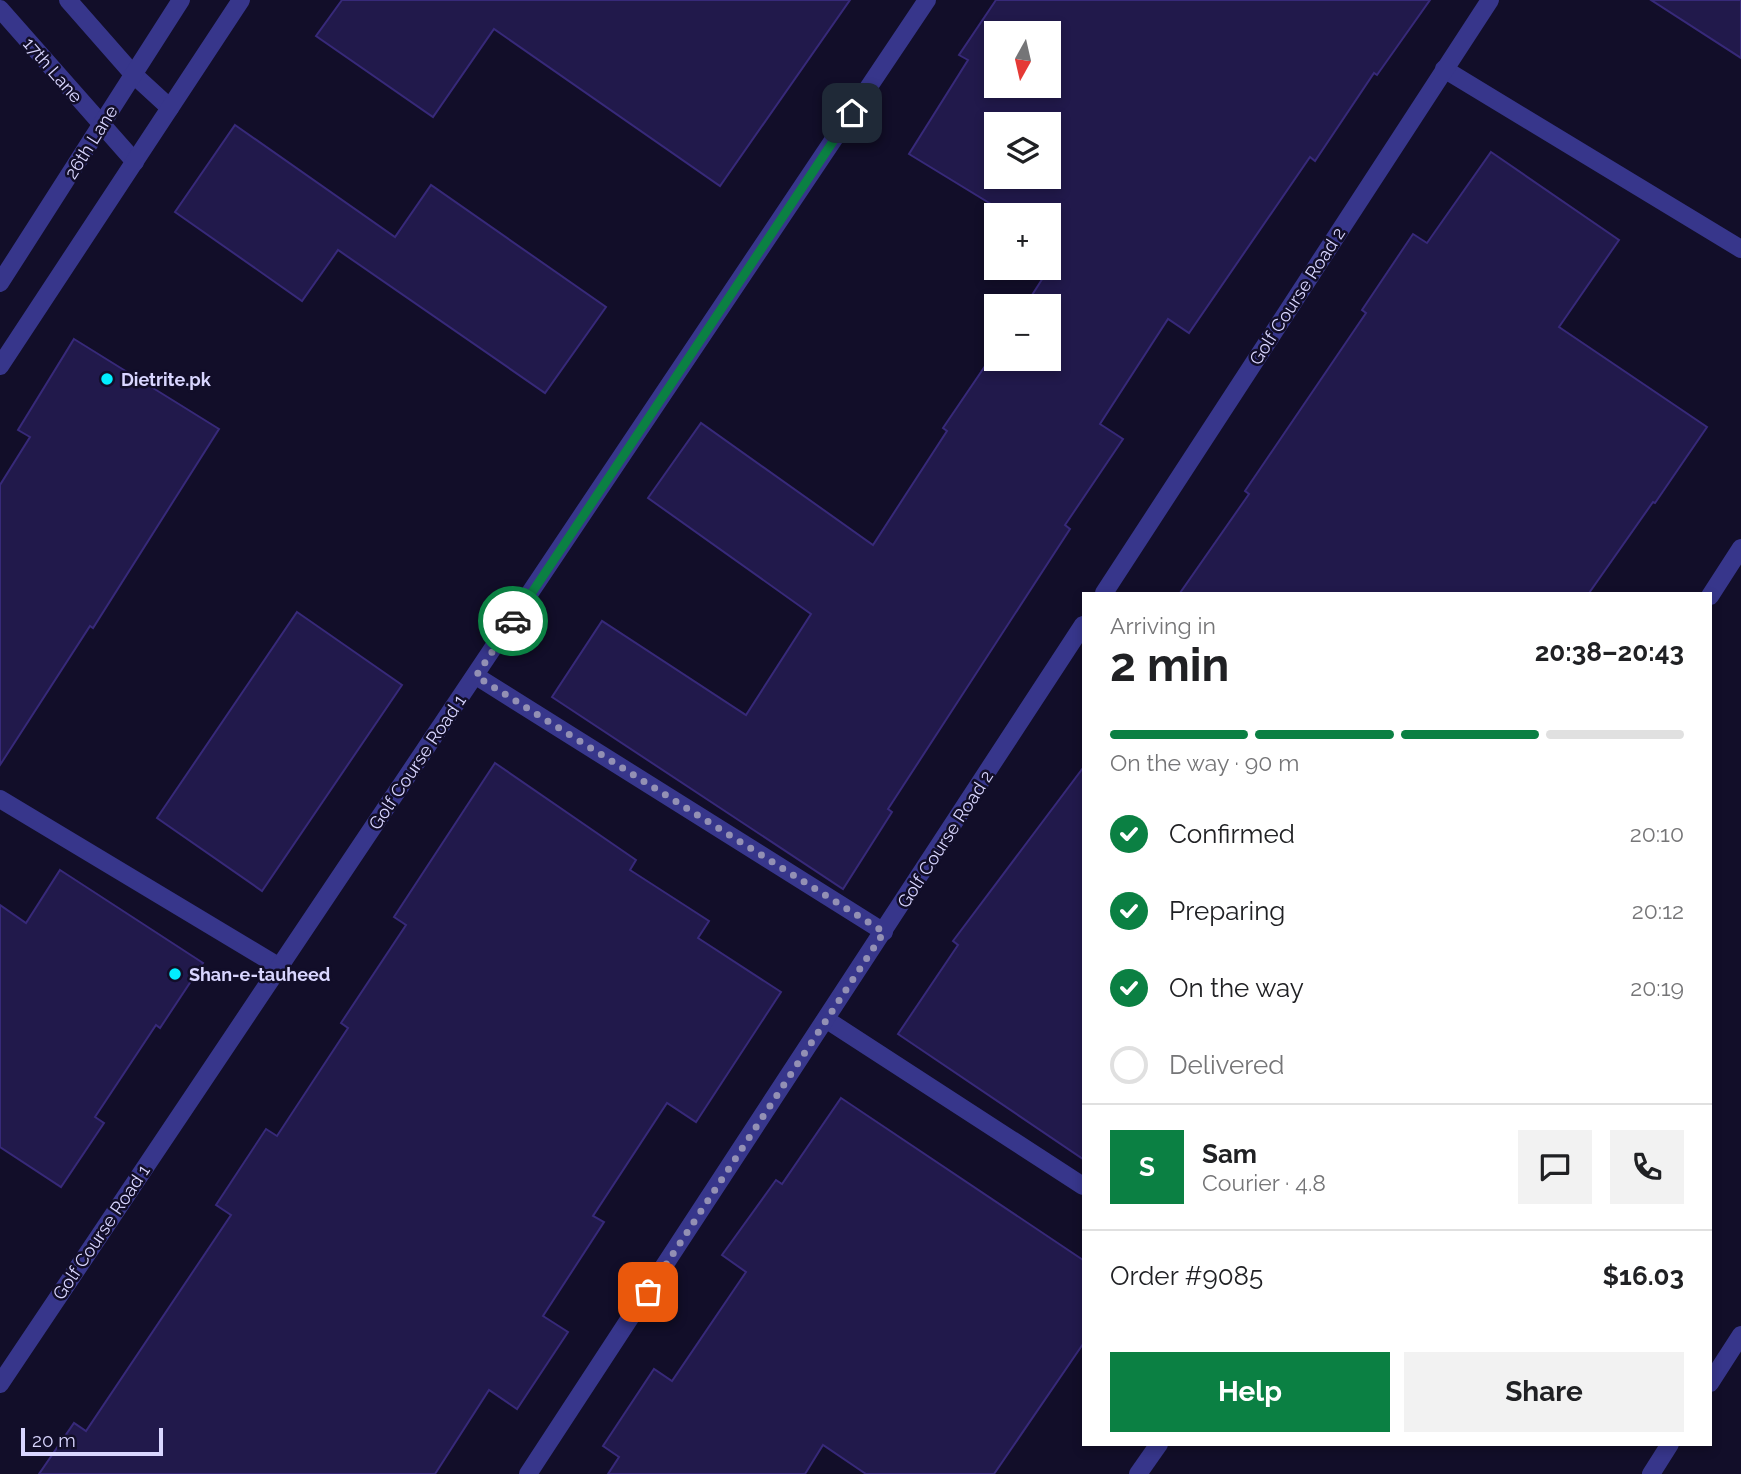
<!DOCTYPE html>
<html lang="en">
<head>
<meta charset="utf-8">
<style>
  :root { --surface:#fff; --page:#f2f2f2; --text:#202124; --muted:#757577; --line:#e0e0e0; --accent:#0b8043 }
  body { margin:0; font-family:Raleway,sans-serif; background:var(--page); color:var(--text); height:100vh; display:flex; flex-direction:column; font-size:26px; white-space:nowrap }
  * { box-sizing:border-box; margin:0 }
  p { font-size:23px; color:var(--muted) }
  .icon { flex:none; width:38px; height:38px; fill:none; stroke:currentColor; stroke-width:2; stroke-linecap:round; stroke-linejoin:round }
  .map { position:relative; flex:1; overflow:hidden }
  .sheet { position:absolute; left:1082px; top:592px; width:630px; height:854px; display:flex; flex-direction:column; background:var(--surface); border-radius:0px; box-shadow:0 4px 10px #0003 }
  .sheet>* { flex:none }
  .needle { width:46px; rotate:188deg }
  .fabs { position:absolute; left:984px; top:21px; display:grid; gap:14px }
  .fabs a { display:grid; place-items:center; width:77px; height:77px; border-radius:0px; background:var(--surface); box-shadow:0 4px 10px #0003; font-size:35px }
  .scale { position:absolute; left:21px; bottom:18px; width:142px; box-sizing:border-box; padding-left:7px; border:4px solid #d9d6ff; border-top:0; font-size:19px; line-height:24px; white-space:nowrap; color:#d9d6ff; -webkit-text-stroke:5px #120e29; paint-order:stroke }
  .pin { position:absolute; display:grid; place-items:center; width:60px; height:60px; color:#fff; margin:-30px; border-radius:14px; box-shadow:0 4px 10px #0006 }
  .courier { position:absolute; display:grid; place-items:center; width:70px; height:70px; margin:-35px; border:5px solid #0b8043; border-radius:50%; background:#fff; color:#222; box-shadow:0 2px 9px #0007 }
  .overview em { font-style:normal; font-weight:700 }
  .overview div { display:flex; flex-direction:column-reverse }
  .overview { display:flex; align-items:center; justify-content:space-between; height:119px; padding:0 28px }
  h1 { font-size:46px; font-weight:700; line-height:52px }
  .bar { display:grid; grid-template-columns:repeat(4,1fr); gap:10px 7px; align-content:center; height:84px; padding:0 28px }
  .bar i { height:9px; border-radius:5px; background:var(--line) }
  .bar .selected { background:var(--accent) }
  .bar p { grid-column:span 4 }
  .line { display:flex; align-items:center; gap:18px; padding:0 28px; border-top:2px solid var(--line) }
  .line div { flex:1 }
  .round { display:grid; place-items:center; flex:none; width:74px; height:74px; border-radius:0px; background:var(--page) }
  ol { padding:0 28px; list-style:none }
  li { display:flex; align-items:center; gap:21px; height:77px }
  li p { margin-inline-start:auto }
  li .icon { padding:7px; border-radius:50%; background:var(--accent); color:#fff; stroke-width:4 }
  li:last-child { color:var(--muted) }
  li i { width:38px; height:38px; border:4px solid var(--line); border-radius:50% }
  .button { display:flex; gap:14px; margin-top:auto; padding:14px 28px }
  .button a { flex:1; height:80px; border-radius:0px; background:var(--accent); color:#fff; font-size:28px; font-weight:700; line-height:80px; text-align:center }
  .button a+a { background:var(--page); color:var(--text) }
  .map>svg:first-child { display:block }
  .building { fill:#21194b; stroke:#372979; stroke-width:2; fill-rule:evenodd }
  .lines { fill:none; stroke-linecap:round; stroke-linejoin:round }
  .minor { stroke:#37368b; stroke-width:18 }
  .done { stroke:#9390b4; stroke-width:7; stroke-dasharray:0 12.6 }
  .route { stroke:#0b8043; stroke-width:9 }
  .poi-dot { fill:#02eeff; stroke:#120e29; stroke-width:2.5 }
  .labels { text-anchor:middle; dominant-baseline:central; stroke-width:5; stroke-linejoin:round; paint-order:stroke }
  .street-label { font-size:18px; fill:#d9d6ff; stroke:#120e29 }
  .poi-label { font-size:18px; font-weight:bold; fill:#d9d6ff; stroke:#120e29; text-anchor:start }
</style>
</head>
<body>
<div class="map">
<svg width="1741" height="1474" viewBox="0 0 1741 1474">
  <rect width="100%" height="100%" fill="#120e29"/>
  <!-- building -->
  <g class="building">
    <polygon points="342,0 850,0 720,186 494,29 433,117 316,36"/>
    <path d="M996,0H1430L1377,75L1374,73L1315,161L1310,157L1189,333L1168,319L1100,424L1123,439L1065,525L1070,529L888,809L892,812L843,889L552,697L602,621L746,715L811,614L648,498L701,423L873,545L947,431L943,428L996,350V359H1048V306H1025L1048,270V215H1009L909,154L968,60L959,55ZM996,33H1048V86H996ZM996,124H1048V177H996Z"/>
    <polygon points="1651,0 1741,0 1741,58"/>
    <polygon points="235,125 395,237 431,185 606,307 545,393 338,250 302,301 175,212"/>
    <polygon points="1491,152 1619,240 1559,327 1707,427 1655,503 1653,502 1589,593 1180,593 1249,494 1245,491 1366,313 1362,310 1413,234 1427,243"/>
    <polygon points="74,339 219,429 93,628 90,626 0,765 0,485 30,437 18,430"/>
    <polygon points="297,612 402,685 262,891 157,818"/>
    <polygon points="495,763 636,860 630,870 709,921 698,938 781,992 696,1122 667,1103 593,1216 604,1222 543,1316 568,1332 517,1409 489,1390 435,1474 39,1474 74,1423 86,1431 231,1215 216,1205 266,1129 277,1136 348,1028 341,1023 406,925 394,917"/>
    <polygon points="1083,768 1083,1159 898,1034 958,945 953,941"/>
    <polygon points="60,870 203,963 160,1028 156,1025 95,1117 104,1123 61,1187 0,1147 0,905 26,923"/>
    <polygon points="841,1098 1083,1260 1083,1344 994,1474 866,1474 823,1445 805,1474 608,1474 619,1457 603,1446 654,1369 672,1381 746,1272 722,1255 776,1180 782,1184"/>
  </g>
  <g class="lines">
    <!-- minor -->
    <g class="minor">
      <polyline points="68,0 133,74 170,108"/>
      <polyline points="0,9 135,162"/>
      <polyline points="1444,69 1741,249"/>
      <polyline points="0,283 181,0"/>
      <polyline points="0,366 241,0"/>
      <polyline points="1104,593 1490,0"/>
      <polyline points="1710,596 1741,548"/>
      <polyline points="476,676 884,932"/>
      <polyline points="0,799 278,966"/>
      <polyline points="827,1020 1083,1186"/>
      <polyline points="1710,1383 1741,1335"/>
      <polyline points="0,1384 927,0"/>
      <polyline points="528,1474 1083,625"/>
      <polyline points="1138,1474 1159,1444"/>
      <polyline points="1651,1474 1670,1444"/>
    </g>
  </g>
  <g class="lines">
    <!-- done -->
    <polyline class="done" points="513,621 476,676 884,932 648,1292"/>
    <!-- route -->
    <polyline class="route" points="513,621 852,113"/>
  </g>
  <!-- markers -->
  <g class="poi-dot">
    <circle cx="107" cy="379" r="7"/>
    <circle cx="175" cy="974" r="7"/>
  </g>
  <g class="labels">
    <!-- street labels -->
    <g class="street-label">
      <text transform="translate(53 70) rotate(49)">17th Lane</text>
      <text transform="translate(91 142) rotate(-58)">26th Lane</text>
      <text transform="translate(1297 296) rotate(-57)">Golf Course Road 2</text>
      <text transform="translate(417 762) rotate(-56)">Golf Course Road 1</text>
      <text transform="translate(945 839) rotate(-57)">Golf Course Road 2</text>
      <text transform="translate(101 1232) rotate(-56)">Golf Course Road 1</text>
    </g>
    <!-- poi labels -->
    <g class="poi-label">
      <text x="121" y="379">Dietrite.pk</text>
      <text x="189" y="974">Shan-e-tauheed</text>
    </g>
  </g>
</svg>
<div class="fabs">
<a><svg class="needle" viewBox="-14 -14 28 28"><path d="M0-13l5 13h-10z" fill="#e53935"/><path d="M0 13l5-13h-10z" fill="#757577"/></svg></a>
<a><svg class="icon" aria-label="layers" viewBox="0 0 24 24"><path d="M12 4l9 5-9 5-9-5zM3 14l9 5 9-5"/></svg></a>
<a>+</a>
<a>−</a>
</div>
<div class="scale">20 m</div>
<div class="pin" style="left:648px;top:1292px;background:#ea580c"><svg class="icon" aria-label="bag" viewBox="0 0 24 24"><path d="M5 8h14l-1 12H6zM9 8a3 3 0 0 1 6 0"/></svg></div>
<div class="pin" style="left:852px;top:113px;background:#1f2937"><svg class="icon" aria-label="home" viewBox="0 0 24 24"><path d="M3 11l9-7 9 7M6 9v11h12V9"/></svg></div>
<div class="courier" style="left:513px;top:621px"><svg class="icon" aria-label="car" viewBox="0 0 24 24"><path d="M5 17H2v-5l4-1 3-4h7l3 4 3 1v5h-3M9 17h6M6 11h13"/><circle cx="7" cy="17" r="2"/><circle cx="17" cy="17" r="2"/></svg></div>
<section class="sheet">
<div class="overview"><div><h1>2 min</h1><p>Arriving in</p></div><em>20:38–20:43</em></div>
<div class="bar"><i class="selected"></i><i class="selected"></i><i class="selected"></i><i></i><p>On the way · 90 m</p></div>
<ol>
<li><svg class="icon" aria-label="check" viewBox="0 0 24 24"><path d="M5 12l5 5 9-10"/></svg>Confirmed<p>20:10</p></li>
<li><svg class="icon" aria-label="check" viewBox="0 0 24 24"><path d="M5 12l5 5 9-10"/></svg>Preparing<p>20:12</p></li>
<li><svg class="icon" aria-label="check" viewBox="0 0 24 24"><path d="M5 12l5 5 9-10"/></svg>On the way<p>20:19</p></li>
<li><i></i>Delivered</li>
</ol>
<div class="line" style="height:126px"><b class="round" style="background:var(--accent);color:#fff">S</b><div><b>Sam</b><p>Courier · 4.8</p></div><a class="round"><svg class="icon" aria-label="chat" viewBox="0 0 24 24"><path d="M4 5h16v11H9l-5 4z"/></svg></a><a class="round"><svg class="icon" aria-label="phone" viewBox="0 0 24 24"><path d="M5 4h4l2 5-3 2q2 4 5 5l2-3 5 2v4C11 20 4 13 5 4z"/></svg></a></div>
<div class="line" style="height:91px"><div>Order #9085</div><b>$16.03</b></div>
<div class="button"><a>Help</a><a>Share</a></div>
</section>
</div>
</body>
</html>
